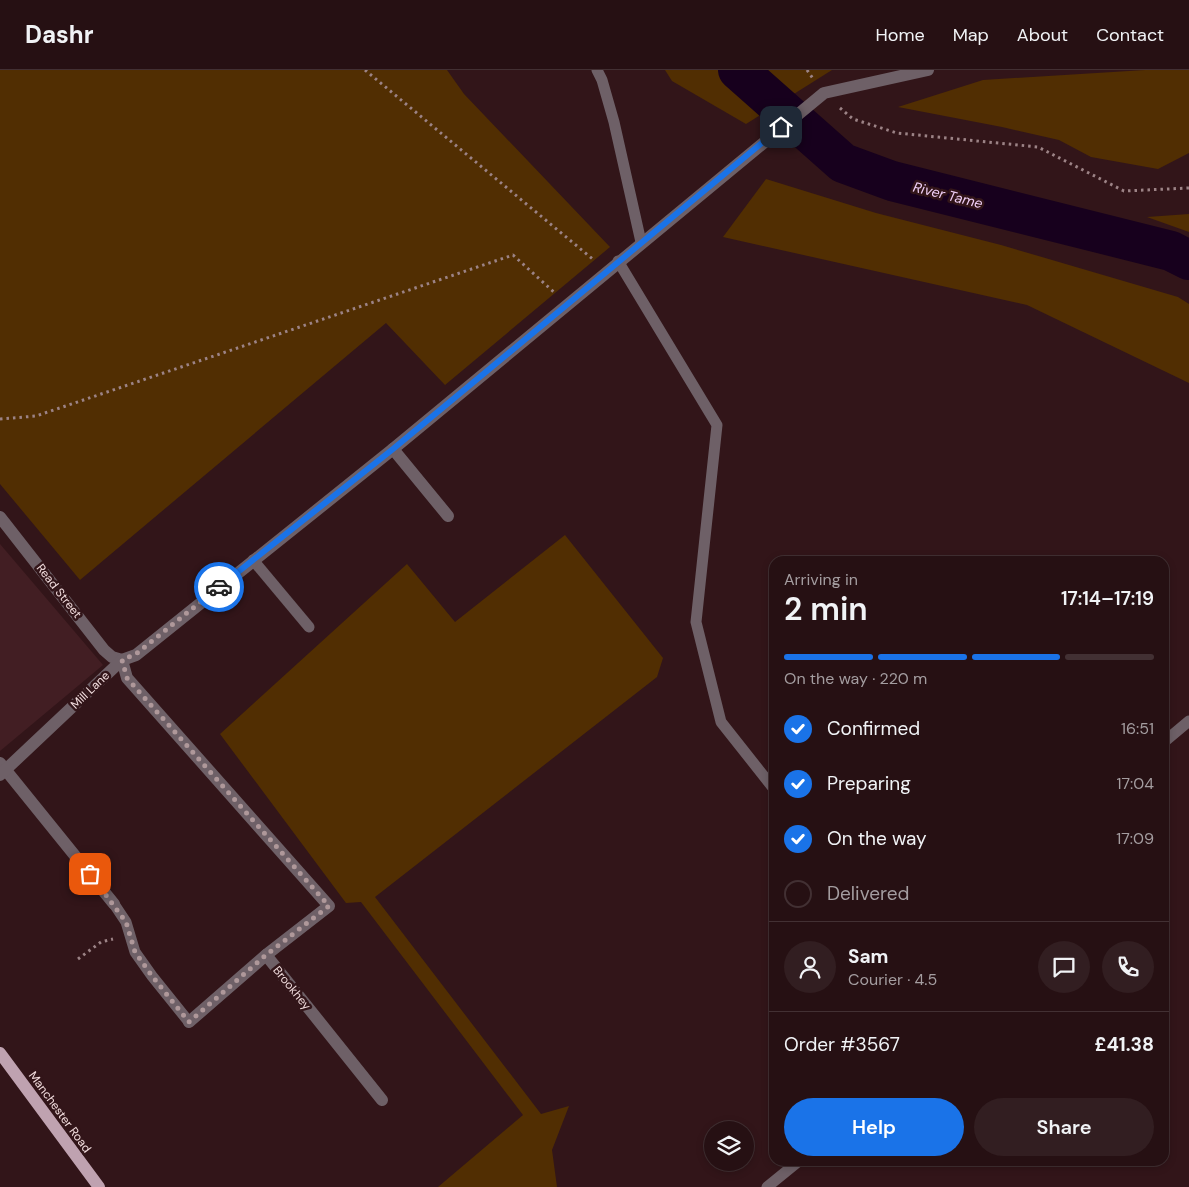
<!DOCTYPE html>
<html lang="en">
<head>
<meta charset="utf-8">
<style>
  :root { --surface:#261013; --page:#321e21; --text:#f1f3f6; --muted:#a49da0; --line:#423033; --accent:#1a73e8 }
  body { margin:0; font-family:"DM Sans",sans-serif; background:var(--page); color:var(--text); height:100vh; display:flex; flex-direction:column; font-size:19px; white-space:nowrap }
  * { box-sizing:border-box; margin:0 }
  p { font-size:16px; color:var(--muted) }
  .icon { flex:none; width:28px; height:28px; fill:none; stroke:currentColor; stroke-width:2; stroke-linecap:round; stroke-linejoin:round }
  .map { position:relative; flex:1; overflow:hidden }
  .drawer { position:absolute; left:769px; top:486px; width:400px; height:610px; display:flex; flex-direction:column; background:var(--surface); border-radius:15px; box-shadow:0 2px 8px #0003,0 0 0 1px var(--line) }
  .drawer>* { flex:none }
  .buttons { position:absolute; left:704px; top:1051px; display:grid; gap:10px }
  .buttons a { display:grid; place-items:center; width:50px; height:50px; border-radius:50%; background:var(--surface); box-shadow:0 2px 8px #0003,0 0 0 1px var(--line); font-size:25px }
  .pin { position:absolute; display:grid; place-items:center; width:42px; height:42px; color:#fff; margin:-21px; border-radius:10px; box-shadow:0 2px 8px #0006 }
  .courier { position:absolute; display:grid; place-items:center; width:50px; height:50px; margin:-25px; border:4px solid #1a73e8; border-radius:50%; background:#fff; color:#222; box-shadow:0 1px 6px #0007 }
  .summary em { font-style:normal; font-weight:600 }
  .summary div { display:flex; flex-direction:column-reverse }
  .summary { display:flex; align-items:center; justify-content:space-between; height:85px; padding:0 15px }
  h1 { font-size:32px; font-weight:600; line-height:38px }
  .bar { display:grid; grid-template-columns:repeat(4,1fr); gap:8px 5px; align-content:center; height:60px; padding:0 15px }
  .bar i { height:6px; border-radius:4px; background:var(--line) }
  .bar .active { background:var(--accent) }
  .bar p { grid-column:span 4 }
  .line { display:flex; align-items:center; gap:12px; padding:0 15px; border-top:1px solid var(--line) }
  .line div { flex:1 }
  .round { display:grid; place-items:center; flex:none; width:52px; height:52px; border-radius:26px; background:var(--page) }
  ol { padding:0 15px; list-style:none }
  li { display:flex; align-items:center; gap:15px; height:55px }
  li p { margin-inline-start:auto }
  li .icon { padding:5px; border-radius:50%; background:var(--accent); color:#fff; stroke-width:4 }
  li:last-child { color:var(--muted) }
  li i { width:28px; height:28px; border:2px solid var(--line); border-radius:50% }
  .action { display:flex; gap:10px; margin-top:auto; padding:10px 15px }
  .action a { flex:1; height:58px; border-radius:30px; background:var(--accent); color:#fff; font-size:20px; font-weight:600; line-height:58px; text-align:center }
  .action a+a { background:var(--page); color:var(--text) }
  header { display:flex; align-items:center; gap:30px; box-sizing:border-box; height:70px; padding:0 25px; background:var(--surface); border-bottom:1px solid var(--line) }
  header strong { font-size:24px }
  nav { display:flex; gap:28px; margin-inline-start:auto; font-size:18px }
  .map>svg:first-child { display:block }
  .built { fill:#421e23 }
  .green { fill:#512e02 }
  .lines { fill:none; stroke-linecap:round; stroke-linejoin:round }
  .river { stroke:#17001d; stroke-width:40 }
  .path { stroke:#9c8386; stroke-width:3; stroke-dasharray:2.5 4; stroke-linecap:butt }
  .service { stroke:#6e6067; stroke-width:11 }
  .minor { stroke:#6e6067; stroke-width:12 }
  .primary { stroke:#bfa2b0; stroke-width:12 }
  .done { stroke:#af989a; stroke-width:5; stroke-dasharray:0 9 }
  .route { stroke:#1a73e8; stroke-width:6 }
  .labels { text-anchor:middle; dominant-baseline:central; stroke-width:5; stroke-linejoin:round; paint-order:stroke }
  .street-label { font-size:12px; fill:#f3dedf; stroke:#321519 }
  .water-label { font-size:14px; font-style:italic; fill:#f0cff6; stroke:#321519 }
</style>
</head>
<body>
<header>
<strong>Dashr</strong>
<nav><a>Home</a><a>Map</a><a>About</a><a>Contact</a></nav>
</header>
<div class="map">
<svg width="1189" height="1117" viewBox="0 0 1189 1117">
  <rect width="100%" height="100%" fill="#321519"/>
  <!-- built -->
  <polygon class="built" points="0,474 103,595 0,681"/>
  <!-- green -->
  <g class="green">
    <polygon points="0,0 447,0 464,24 610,177 445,315 386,253 80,510 0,414"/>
    <polygon points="665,0 832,0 746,54 672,11"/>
    <polygon points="1145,0 1189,0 1189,83 1158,99 1091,87 1059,70 1002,57 898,37 983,10"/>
    <polygon points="766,109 876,143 1001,175 1178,227 1189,234 1189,313 1027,235 723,167"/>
    <polygon points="1189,144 1189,162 1147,147"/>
    <polygon points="565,465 663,588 657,607 375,827 541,1044 569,1036 552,1080 557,1117 438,1117 523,1045 361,832 346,833 220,664 407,494 455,552"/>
  </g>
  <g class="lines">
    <!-- river -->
    <polyline class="river" points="738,0 843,93 892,111 1171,181 1189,190"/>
    <!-- path -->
    <g class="path">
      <polyline points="365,0 595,191"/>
      <polyline points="807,0 814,10"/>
      <polyline points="840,38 853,49 897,63 1038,77 1124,121 1189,118"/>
      <polyline points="0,349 36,346 513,185 556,224"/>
      <polyline points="78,889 101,872 113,869"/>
    </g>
    <!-- service -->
    <g class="service">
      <polyline points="597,0 602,10 614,52 641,172"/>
      <polyline points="618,191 717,355 696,552 721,652 774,719"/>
      <polyline points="253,490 309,557"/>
      <polyline points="1164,672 1189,651"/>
      <polyline points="114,834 126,852 135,882 152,906 189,952"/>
      <polyline points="767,1117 799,1091"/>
    </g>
    <!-- minor -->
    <g class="minor">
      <polyline points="393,379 448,446"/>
      <polyline points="0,447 104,580 112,587 122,590"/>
      <polyline points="122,590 127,608 329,836 266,885"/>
      <polyline points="0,693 114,834"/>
      <polyline points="0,705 122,590 136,585 393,379 824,23 928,0"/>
      <polyline points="189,952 266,885 382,1030"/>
    </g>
    <!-- primary -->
    <polyline class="primary" points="0,983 99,1117"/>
  </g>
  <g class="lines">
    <!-- done -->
    <polyline class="done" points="90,804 126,852 135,882 152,906 189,952 266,885 329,836 127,608 122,590 136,584 219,517"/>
    <!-- route -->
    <polyline class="route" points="219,517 393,379 781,57"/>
  </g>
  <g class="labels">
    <!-- street labels -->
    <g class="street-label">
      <text transform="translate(59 521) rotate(52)">Read Street</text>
      <text transform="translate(90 620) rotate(-44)">Mill Lane</text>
      <text transform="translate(292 918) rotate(51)">Brookhey</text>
      <text transform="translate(60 1042) rotate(54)">Manchester Road</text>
    </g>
    <!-- water labels -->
    <g class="water-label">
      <text transform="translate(948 125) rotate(14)">River Tame</text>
    </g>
  </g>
</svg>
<div class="buttons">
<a><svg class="icon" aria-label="layers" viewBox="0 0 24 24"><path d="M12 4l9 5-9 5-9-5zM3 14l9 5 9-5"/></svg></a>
</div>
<div class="pin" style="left:90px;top:804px;background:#ea580c"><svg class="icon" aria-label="bag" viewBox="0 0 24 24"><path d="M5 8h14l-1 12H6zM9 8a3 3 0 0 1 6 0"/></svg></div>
<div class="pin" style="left:781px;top:57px;background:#1f2937"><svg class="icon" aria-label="home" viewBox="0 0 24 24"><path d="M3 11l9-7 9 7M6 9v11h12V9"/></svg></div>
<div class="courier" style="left:219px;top:517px"><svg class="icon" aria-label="car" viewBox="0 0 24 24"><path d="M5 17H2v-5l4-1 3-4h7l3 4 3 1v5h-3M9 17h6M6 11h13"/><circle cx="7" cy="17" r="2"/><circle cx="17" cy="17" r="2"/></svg></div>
<section class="drawer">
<div class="summary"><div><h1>2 min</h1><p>Arriving in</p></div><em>17:14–17:19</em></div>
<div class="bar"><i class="active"></i><i class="active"></i><i class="active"></i><i></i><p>On the way · 220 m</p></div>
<ol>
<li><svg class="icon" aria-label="check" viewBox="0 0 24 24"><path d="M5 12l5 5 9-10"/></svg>Confirmed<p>16:51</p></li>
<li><svg class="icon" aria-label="check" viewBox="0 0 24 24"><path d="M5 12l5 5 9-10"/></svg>Preparing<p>17:04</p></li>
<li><svg class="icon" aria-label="check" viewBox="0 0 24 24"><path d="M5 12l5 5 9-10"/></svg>On the way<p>17:09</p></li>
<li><i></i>Delivered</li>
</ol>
<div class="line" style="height:90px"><a class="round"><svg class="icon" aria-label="person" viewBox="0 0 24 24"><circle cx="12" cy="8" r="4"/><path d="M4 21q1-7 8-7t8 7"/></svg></a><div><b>Sam</b><p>Courier · 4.5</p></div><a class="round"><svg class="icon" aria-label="chat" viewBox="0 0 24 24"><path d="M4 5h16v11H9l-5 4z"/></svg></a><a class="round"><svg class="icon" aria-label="phone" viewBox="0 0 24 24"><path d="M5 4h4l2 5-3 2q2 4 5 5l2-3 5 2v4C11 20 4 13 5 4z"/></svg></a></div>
<div class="line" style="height:65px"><div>Order #3567</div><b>£41.38</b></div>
<div class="action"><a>Help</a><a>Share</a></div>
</section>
</div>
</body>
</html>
